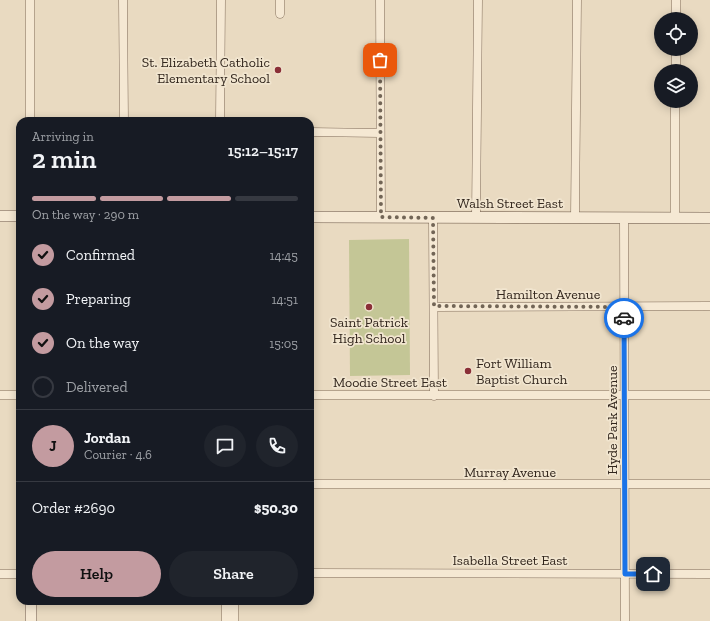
<!DOCTYPE html>
<html lang="en">
<head>
<meta charset="utf-8">
<style>
  :root { --surface:#171b24; --page:#20242c; --text:#f1f3f6; --muted:#9ea1a6; --line:#363941; --accent:#c39ba0 }
  body { margin:0; font-family:"Zilla Slab",serif; background:var(--page); color:var(--text); height:100vh; display:flex; flex-direction:column; font-size:15px; white-space:nowrap }
  * { box-sizing:border-box; margin:0 }
  p { font-size:13px; color:var(--muted) }
  .icon { flex:none; width:22px; height:22px; fill:none; stroke:currentColor; stroke-width:2; stroke-linecap:round; stroke-linejoin:round }
  .map { position:relative; flex:1; overflow:hidden }
  .side { position:absolute; left:16px; top:117px; width:298px; height:488px; display:flex; flex-direction:column; background:var(--surface); border-radius:12px; box-shadow:0 2px 10px #0003 }
  .side>* { flex:none }
  .controls { position:absolute; left:654px; top:12px; display:grid; gap:8px }
  .controls a { display:grid; place-items:center; width:44px; height:44px; border-radius:50%; background:var(--surface); box-shadow:0 2px 10px #0003; font-size:20px }
  .pin { position:absolute; display:grid; place-items:center; width:34px; height:34px; color:#fff; margin:-17px; border-radius:8px; box-shadow:0 2px 6px #0006 }
  .courier { position:absolute; display:grid; place-items:center; width:40px; height:40px; margin:-20px; border:3px solid #1a73e8; border-radius:50%; background:#fff; color:#222; box-shadow:0 1px 5px #0007 }
  .overview em { font-style:normal; font-weight:600 }
  .overview div { display:flex; flex-direction:column-reverse }
  .overview { display:flex; align-items:center; justify-content:space-between; height:68px; padding:0 16px }
  h1 { font-size:26px; font-weight:600; line-height:30px }
  .bar { display:grid; grid-template-columns:repeat(4,1fr); gap:6px 4px; align-content:center; height:48px; padding:0 16px }
  .bar i { height:5px; border-radius:3px; background:var(--line) }
  .bar .current { background:var(--accent) }
  .bar p { grid-column:span 4 }
  .line { display:flex; align-items:center; gap:10px; padding:0 16px; border-top:1px solid var(--line) }
  .line div { flex:1 }
  .round { display:grid; place-items:center; flex:none; width:42px; height:42px; border-radius:21px; background:var(--page) }
  ol { padding:0 16px; list-style:none }
  li { display:flex; align-items:center; gap:12px; height:44px }
  li p { margin-inline-start:auto }
  li .icon { padding:4px; border-radius:50%; background:var(--accent); color:#111; stroke-width:4 }
  li:last-child { color:var(--muted) }
  li i { width:22px; height:22px; border:2px solid var(--line); border-radius:50% }
  .button { display:flex; gap:8px; margin-top:auto; padding:8px 16px }
  .button a { flex:1; height:46px; border-radius:24px; background:var(--accent); color:#111; font-size:16px; font-weight:600; line-height:46px; text-align:center }
  .button a+a { background:var(--page); color:var(--text) }
  .map>svg:first-child { display:block }
  .green { fill:#c4c696 }
  .lines { fill:none; stroke-linecap:round; stroke-linejoin:round }
  .street-casing { stroke:#816c5a; stroke-width:9 }
  .secondary-casing { stroke:#624d3d; stroke-width:12 }
  .street { stroke:#f5e8d3; stroke-width:8 }
  .secondary { stroke:#f5e8d3; stroke-width:11 }
  .done { stroke:#726556; stroke-width:4; stroke-dasharray:0 7.2 }
  .route { stroke:#1a73e8; stroke-width:5 }
  .poi-dot { fill:#8a2f37; stroke:#f1e5cf; stroke-width:1.5 }
  .labels { text-anchor:middle; dominant-baseline:central; stroke-width:3.5; stroke-linejoin:round; paint-order:stroke }
  .poi-label { font-size:14px; fill:#32261d; stroke:#f1e5cf; text-anchor:end }
  .street-label { font-size:14px; fill:#32261d; stroke:#f1e5cf }
</style>
</head>
<body>
<div class="map">
<svg width="710" height="621" viewBox="0 0 710 621">
  <rect width="100%" height="100%" fill="#e9dac1"/>
  <!-- green -->
  <polygon class="green" points="409,239 410,375 350,376 349,240"/>
  <g class="lines">
    <defs>
      <g id="street">
        <polyline points="123,0 124,121"/>
        <polyline points="380,0 381,217"/>
        <polyline points="280,14 280,0"/>
        <polyline points="676,19 676,0"/>
        <polyline points="676,71 676,49"/>
        <polyline points="30,121 30,0"/>
        <polyline points="220,121 221,0"/>
        <polyline points="310,132 380,133"/>
        <polyline points="476,217 478,0"/>
        <polyline points="433,218 434,396"/>
        <polyline points="575,218 577,0"/>
        <polyline points="624,218 625,621"/>
        <polyline points="675,218 675,101"/>
        <polyline points="434,307 710,306"/>
        <polyline points="0,395 20,395"/>
        <polyline points="310,395 710,395"/>
        <polyline points="310,484 710,484"/>
        <polyline points="310,573 710,574"/>
        <polyline points="0,574 20,574"/>
        <polyline points="226,601 226,621"/>
        <polyline points="234,601 234,621"/>
      </g>
      <g id="secondary">
        <polyline points="0,216 20,216"/>
        <polyline points="310,217 710,218"/>
        <polyline points="31,601 31,621"/>
      </g>
    </defs>
    <!-- street casing -->
    <use href="#street" class="street-casing"/>
    <!-- secondary casing -->
    <use href="#secondary" class="secondary-casing"/>
    <!-- street -->
    <use href="#street" class="street"/>
    <!-- secondary -->
    <use href="#secondary" class="secondary"/>
  </g>
  <g class="lines">
    <!-- done -->
    <polyline class="done" points="380,60 381,217 433,218 434,306 624,307 624,318"/>
    <!-- route -->
    <polyline class="route" points="624,318 625,574 653,574"/>
  </g>
  <!-- markers -->
  <g class="poi-dot">
    <circle cx="278" cy="70" r="4"/>
    <circle cx="369" cy="307" r="4"/>
    <circle cx="468" cy="371" r="4"/>
  </g>
  <g class="labels">
    <!-- poi labels -->
    <g class="poi-label">
      <text x="270" y="62">St. Elizabeth Catholic<tspan x="270" dy="16">Elementary School</tspan></text>
      <text x="369" y="322" text-anchor="middle">Saint Patrick<tspan x="369" dy="16">High School</tspan></text>
      <text x="476" y="363" text-anchor="start">Fort William<tspan x="476" dy="16">Baptist Church</tspan></text>
    </g>
    <!-- street labels -->
    <g class="street-label">
      <text x="510" y="203">Walsh Street East</text>
      <text x="548" y="294">Hamilton Avenue</text>
      <text x="390" y="382">Moodie Street East</text>
      <text transform="translate(612 420) rotate(-90)">Hyde Park Avenue</text>
      <text x="510" y="472">Murray Avenue</text>
      <text x="510" y="560">Isabella Street East</text>
    </g>
  </g>
</svg>
<div class="controls">
<a><svg class="icon" aria-label="locate" viewBox="0 0 24 24"><circle cx="12" cy="12" r="6"/><path d="M12 2v4M12 18v4M2 12h4M18 12h4"/></svg></a>
<a><svg class="icon" aria-label="layers" viewBox="0 0 24 24"><path d="M12 4l9 5-9 5-9-5zM3 14l9 5 9-5"/></svg></a>
</div>
<div class="pin" style="left:380px;top:60px;background:#ea580c"><svg class="icon" aria-label="bag" viewBox="0 0 24 24"><path d="M5 8h14l-1 12H6zM9 8a3 3 0 0 1 6 0"/></svg></div>
<div class="pin" style="left:653px;top:574px;background:#1f2937"><svg class="icon" aria-label="home" viewBox="0 0 24 24"><path d="M3 11l9-7 9 7M6 9v11h12V9"/></svg></div>
<div class="courier" style="left:624px;top:318px"><svg class="icon" aria-label="car" viewBox="0 0 24 24"><path d="M5 17H2v-5l4-1 3-4h7l3 4 3 1v5h-3M9 17h6M6 11h13"/><circle cx="7" cy="17" r="2"/><circle cx="17" cy="17" r="2"/></svg></div>
<section class="side">
<div class="overview"><div><h1>2 min</h1><p>Arriving in</p></div><em>15:12–15:17</em></div>
<div class="bar"><i class="current"></i><i class="current"></i><i class="current"></i><i></i><p>On the way · 290 m</p></div>
<ol>
<li><svg class="icon" aria-label="check" viewBox="0 0 24 24"><path d="M5 12l5 5 9-10"/></svg>Confirmed<p>14:45</p></li>
<li><svg class="icon" aria-label="check" viewBox="0 0 24 24"><path d="M5 12l5 5 9-10"/></svg>Preparing<p>14:51</p></li>
<li><svg class="icon" aria-label="check" viewBox="0 0 24 24"><path d="M5 12l5 5 9-10"/></svg>On the way<p>15:05</p></li>
<li><i></i>Delivered</li>
</ol>
<div class="line" style="height:72px"><b class="round" style="background:var(--accent);color:#111">J</b><div><b>Jordan</b><p>Courier · 4.6</p></div><a class="round"><svg class="icon" aria-label="chat" viewBox="0 0 24 24"><path d="M4 5h16v11H9l-5 4z"/></svg></a><a class="round"><svg class="icon" aria-label="phone" viewBox="0 0 24 24"><path d="M5 4h4l2 5-3 2q2 4 5 5l2-3 5 2v4C11 20 4 13 5 4z"/></svg></a></div>
<div class="line" style="height:52px"><div>Order #2690</div><b>$50.30</b></div>
<div class="button"><a>Help</a><a>Share</a></div>
</section>
</div>
</body>
</html>
